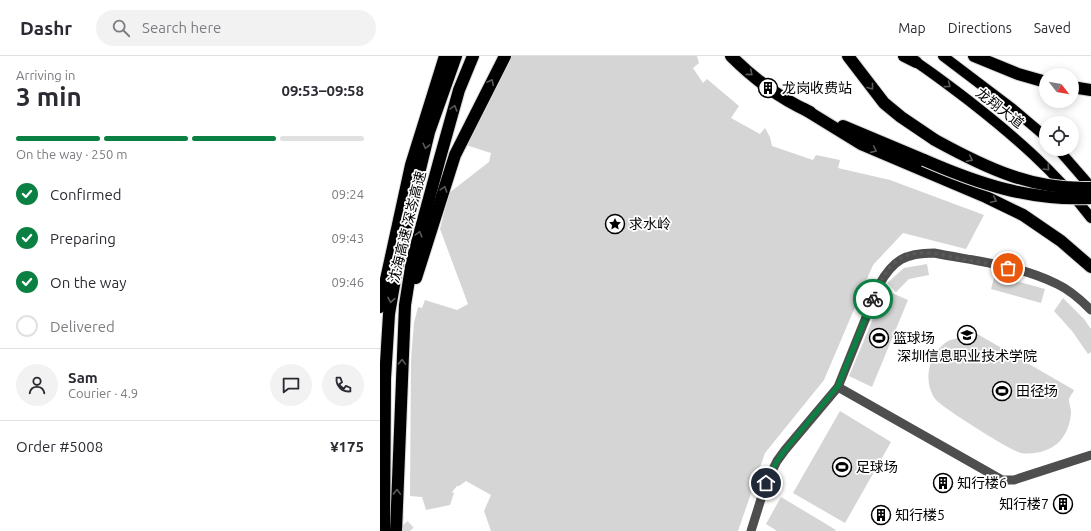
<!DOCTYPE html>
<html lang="en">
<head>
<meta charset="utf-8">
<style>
  :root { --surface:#fff; --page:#f2f2f3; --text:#2b2b33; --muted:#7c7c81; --line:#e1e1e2; --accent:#0b8043 }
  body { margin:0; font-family:Ubuntu,"Noto Sans SC",sans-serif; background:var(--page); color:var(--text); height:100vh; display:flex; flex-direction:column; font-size:15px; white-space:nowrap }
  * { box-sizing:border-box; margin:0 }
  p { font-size:13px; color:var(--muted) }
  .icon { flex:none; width:22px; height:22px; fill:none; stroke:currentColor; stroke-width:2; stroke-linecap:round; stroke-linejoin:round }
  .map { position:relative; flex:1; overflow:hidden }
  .sheet { display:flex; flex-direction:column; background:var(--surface); width:380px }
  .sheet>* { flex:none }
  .needle { width:26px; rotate:121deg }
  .buttons { position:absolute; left:659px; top:12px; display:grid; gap:8px }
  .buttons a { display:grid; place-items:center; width:40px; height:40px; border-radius:50%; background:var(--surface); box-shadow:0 2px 10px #0003; font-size:20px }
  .pin { position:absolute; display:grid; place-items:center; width:34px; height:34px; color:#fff; margin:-17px; border:2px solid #fff; border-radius:50%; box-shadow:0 1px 4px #0007 }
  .courier { position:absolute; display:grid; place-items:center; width:40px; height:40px; margin:-20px; border:3px solid #0b8043; border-radius:50%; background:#fff; color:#222; box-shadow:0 1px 5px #0007 }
  .overview em { font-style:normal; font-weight:700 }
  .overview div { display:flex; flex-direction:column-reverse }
  .overview { display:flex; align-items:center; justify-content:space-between; height:68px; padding:0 16px }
  h1 { font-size:26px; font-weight:700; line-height:30px }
  .bar { display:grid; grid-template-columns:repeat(4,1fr); gap:6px 4px; align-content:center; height:48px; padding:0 16px }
  .bar i { height:5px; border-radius:3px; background:var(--line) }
  .bar .selected { background:var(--accent) }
  .bar p { grid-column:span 4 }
  .line { display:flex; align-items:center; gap:10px; padding:0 16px; border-top:1px solid var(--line) }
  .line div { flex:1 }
  .round { display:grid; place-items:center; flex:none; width:42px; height:42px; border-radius:21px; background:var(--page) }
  ol { padding:0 16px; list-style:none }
  li { display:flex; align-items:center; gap:12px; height:44px }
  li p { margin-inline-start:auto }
  li .icon { padding:4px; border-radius:50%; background:var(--accent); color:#fff; stroke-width:4 }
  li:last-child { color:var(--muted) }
  li i { width:22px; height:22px; border:2px solid var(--line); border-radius:50% }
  header { display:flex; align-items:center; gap:24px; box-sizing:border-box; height:56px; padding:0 20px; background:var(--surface); border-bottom:1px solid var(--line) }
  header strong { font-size:19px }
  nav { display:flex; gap:22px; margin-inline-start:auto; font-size:14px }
  .search { width:280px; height:36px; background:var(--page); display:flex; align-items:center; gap:10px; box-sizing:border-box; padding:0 14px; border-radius:22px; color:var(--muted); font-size:15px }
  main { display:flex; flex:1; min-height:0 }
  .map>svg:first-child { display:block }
  .green { fill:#d5d5d5 }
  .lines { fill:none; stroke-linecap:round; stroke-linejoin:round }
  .major-tunnel { stroke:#d9d9d9; stroke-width:10; stroke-dasharray:10 5; stroke-linecap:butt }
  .major-casing { stroke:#dbdbdb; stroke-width:12 }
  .highway-casing { stroke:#dbdbdb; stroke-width:14 }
  .minor { stroke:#4e4e4e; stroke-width:9 }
  .major { stroke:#000; stroke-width:10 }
  .highway { stroke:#000; stroke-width:12 }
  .highway-bridge-casing { stroke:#dbdbdb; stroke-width:14; stroke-linecap:butt }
  .highway-bridge { stroke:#000; stroke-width:12 }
  .oneway { stroke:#595959 }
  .done { stroke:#595959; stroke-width:4; stroke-dasharray:0 7.2 }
  .route { stroke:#0b8043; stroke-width:5 }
  .labels { text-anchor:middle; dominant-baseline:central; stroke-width:3.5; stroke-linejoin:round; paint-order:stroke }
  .poi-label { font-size:14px; fill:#000; stroke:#fff; text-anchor:start }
  .street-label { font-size:14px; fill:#000; stroke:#fff }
</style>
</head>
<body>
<header>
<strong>Dashr</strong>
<div class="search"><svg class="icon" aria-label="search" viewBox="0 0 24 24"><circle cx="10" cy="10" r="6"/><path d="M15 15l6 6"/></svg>Search here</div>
<nav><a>Map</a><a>Directions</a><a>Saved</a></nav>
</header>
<main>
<section class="sheet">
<div class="overview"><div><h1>3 min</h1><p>Arriving in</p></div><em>09:53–09:58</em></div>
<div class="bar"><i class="selected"></i><i class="selected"></i><i class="selected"></i><i></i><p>On the way · 250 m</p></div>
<ol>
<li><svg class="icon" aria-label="check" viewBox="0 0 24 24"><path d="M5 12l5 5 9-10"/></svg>Confirmed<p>09:24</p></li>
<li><svg class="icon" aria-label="check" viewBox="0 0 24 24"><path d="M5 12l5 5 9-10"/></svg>Preparing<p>09:43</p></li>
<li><svg class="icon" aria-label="check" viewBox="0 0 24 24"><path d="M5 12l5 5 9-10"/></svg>On the way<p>09:46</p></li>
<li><i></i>Delivered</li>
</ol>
<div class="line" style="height:72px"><a class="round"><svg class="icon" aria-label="person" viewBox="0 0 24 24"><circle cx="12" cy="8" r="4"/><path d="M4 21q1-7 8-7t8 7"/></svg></a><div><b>Sam</b><p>Courier · 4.9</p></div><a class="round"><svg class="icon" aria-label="chat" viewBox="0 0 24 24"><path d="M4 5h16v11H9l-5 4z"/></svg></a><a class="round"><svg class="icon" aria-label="phone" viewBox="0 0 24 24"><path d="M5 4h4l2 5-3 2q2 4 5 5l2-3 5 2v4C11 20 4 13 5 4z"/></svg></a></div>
<div class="line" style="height:52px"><div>Order #5008</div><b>¥175</b></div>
</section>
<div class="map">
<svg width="711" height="475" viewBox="0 0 711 475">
  <rect width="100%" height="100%" fill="#fff"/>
  <!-- green -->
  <g class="green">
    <polygon points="130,0 317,0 319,7 313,12 323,27 327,23 359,50 351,62 380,78 385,72 390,81 392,90 433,104 436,99 460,104 458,112 510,124 604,159 586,193 523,177 493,209 444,324 385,397 358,475 111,475 104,455 111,439 86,425 79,430 77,430 72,436 74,437 70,449 46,454 42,441 30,440 31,303 34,267 38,251 42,252 45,244 77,254 88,248 60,173 69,137 109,106 111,97 86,89"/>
    <polygon points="547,208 549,219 529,223 516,236 507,227 524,212"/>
    <polygon points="615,219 665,233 661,247 611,233"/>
    <polygon points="505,234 528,244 492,331 469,320"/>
    <polygon points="683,242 704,263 711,273 711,296 708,298 692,275 674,255"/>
    <path d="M587,272L694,334C693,337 689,341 689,344C689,348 691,352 691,356C691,366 686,380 678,387C669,395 654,399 641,397C631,395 563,352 556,344C548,334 547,320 550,309C552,300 560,290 568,285C572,283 579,283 582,280C584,279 586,274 587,272Z"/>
    <polygon points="460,355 511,386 465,467 413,437"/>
    <polygon points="401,441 456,474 455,475 397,475 386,468"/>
  </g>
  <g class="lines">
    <!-- major-tunnel -->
    <polyline class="major-tunnel" points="14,457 30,475"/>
    <defs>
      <g id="major">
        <polyline points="563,0 633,53 666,81"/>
        <path d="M536,6C554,18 571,31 588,44C633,79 676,116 711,162"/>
        <polyline points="678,93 711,131"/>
      </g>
      <g id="highway">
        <path d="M351,0C373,22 401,43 430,56"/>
        <polyline points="468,0 504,47 521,61 555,84"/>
        <polyline points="524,0 536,6"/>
        <polyline points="594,0 638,18 666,26"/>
        <polyline points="692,31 711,34"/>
        <polyline points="424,53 481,88 606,141 643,159 681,185 711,211"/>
        <polyline points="463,70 544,104"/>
        <polyline points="36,222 75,99 125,0"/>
        <polyline points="0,251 31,109 65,0"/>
        <polyline points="4,475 5,323 9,258 19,200 49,76 76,0"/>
        <polyline points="16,475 25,249 32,205 60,102 79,34 93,0"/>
      </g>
    </defs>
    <!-- major casing -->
    <use href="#major" class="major-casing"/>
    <!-- highway casing -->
    <use href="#highway" class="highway-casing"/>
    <!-- minor -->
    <g class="minor">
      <polyline points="458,331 622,424 634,424 711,399"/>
      <path d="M371,475L386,427L397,405L405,394L458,331L499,229C513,204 525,197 554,197C594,205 639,209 677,228C690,234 701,244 711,254"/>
    </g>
    <!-- major -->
    <use href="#major" class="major"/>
    <!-- highway -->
    <use href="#highway" class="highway"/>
    <defs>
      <g id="highway-bridge">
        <path d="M555,84C606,112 652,134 711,132"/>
        <path d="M544,104C599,128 650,145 711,142"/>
      </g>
    </defs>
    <!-- highway-bridge casing -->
    <use href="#highway-bridge" class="highway-bridge-casing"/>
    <!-- highway-bridge -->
    <use href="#highway-bridge" class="highway-bridge"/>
  </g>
  <!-- one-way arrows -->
  <defs><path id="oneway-chevron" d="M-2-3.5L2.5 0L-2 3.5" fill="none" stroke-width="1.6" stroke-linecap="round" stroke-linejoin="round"/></defs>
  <g class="oneway">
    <use href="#oneway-chevron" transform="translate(370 17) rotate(40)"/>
    <use href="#oneway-chevron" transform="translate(111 26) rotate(-64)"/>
    <use href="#oneway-chevron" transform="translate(568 29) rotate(37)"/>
    <use href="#oneway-chevron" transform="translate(491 31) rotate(53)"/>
    <use href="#oneway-chevron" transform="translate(74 52) rotate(-74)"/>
    <use href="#oneway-chevron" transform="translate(46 90) rotate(104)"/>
    <use href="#oneway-chevron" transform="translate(494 94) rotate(24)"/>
    <use href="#oneway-chevron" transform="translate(590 103) rotate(26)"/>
    <use href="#oneway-chevron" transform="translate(667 112) rotate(46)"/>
    <use href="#oneway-chevron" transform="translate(64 133) rotate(-72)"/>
    <use href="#oneway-chevron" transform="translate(614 144) rotate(25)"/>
    <use href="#oneway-chevron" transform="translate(39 178) rotate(-75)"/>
    <use href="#oneway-chevron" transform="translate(11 244) rotate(100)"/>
    <use href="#oneway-chevron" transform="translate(22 306) rotate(-88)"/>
    <use href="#oneway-chevron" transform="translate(17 436) rotate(-88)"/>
  </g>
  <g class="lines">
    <!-- done -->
    <path class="done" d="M493,243C498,231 503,218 513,208C532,189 563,199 586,204C600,206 614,209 628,212"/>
    <!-- route -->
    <polyline class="route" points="386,427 397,405 405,394 458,330 493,243"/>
  </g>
  <!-- icons -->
  <defs>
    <symbol id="building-ring" viewBox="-11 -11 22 22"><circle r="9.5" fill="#fff" stroke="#000" stroke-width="1.5"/><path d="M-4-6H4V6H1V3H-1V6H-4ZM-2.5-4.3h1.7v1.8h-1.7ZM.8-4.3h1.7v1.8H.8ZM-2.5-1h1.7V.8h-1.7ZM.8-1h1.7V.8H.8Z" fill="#000"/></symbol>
    <symbol id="sight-ring" viewBox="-11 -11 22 22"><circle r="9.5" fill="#fff" stroke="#000" stroke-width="1.5"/><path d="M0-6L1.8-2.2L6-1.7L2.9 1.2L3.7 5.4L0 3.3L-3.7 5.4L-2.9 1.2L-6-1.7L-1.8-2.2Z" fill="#000"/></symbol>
    <symbol id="university-ring" viewBox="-11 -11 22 22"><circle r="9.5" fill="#fff" stroke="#000" stroke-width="1.5"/><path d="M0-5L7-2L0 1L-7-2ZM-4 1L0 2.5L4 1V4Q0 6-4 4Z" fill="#000"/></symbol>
    <symbol id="stadium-ring" viewBox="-11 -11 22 22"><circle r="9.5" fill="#fff" stroke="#000" stroke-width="1.5"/><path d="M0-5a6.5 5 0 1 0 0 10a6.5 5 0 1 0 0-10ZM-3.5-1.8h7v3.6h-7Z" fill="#000"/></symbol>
  </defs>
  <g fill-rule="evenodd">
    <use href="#building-ring" x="377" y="21" width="22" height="22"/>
    <use href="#sight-ring" x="224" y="157" width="22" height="22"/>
    <use href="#university-ring" x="576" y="268" width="22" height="22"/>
    <use href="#stadium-ring" x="488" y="271" width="22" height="22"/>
    <use href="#stadium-ring" x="611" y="324" width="22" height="22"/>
    <use href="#stadium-ring" x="451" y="400" width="22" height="22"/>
    <use href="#building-ring" x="552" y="416" width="22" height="22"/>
    <use href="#building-ring" x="672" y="437" width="22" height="22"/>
    <use href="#building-ring" x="490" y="448" width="22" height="22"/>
  </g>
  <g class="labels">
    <!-- poi labels -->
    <g class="poi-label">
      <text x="402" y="32">龙岗收费站</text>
      <text x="249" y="168">求水岭</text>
      <text x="513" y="282">篮球场</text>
      <text x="587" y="300" text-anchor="middle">深圳信息职业技术学院</text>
      <text x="636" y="335">田径场</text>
      <text x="476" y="411">足球场</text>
      <text x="577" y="427">知行楼6</text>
      <text x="669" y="448" text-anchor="end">知行楼7</text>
      <text x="515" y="459">知行楼5</text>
    </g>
    <!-- street labels -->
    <g class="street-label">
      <text transform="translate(620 52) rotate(38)">龙翔大道</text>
      <text transform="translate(27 171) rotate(-76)">沈海高速 深岑高速</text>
    </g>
  </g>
</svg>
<div class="buttons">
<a><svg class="needle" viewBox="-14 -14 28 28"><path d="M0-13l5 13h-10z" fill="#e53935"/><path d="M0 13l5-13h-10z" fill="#7c7c81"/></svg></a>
<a><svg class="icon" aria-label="locate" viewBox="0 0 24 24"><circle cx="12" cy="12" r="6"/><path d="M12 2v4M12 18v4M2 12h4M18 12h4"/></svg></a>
</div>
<div class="pin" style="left:628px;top:212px;background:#ea580c"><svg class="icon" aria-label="bag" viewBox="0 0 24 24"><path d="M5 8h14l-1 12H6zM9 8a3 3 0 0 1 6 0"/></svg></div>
<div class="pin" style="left:386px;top:427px;background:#1f2937"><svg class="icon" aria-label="home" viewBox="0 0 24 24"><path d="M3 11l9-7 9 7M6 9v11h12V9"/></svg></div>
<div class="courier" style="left:493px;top:243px"><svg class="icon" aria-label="bike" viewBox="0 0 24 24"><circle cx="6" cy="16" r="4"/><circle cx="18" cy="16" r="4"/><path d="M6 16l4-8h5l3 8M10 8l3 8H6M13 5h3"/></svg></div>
</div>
</main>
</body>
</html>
